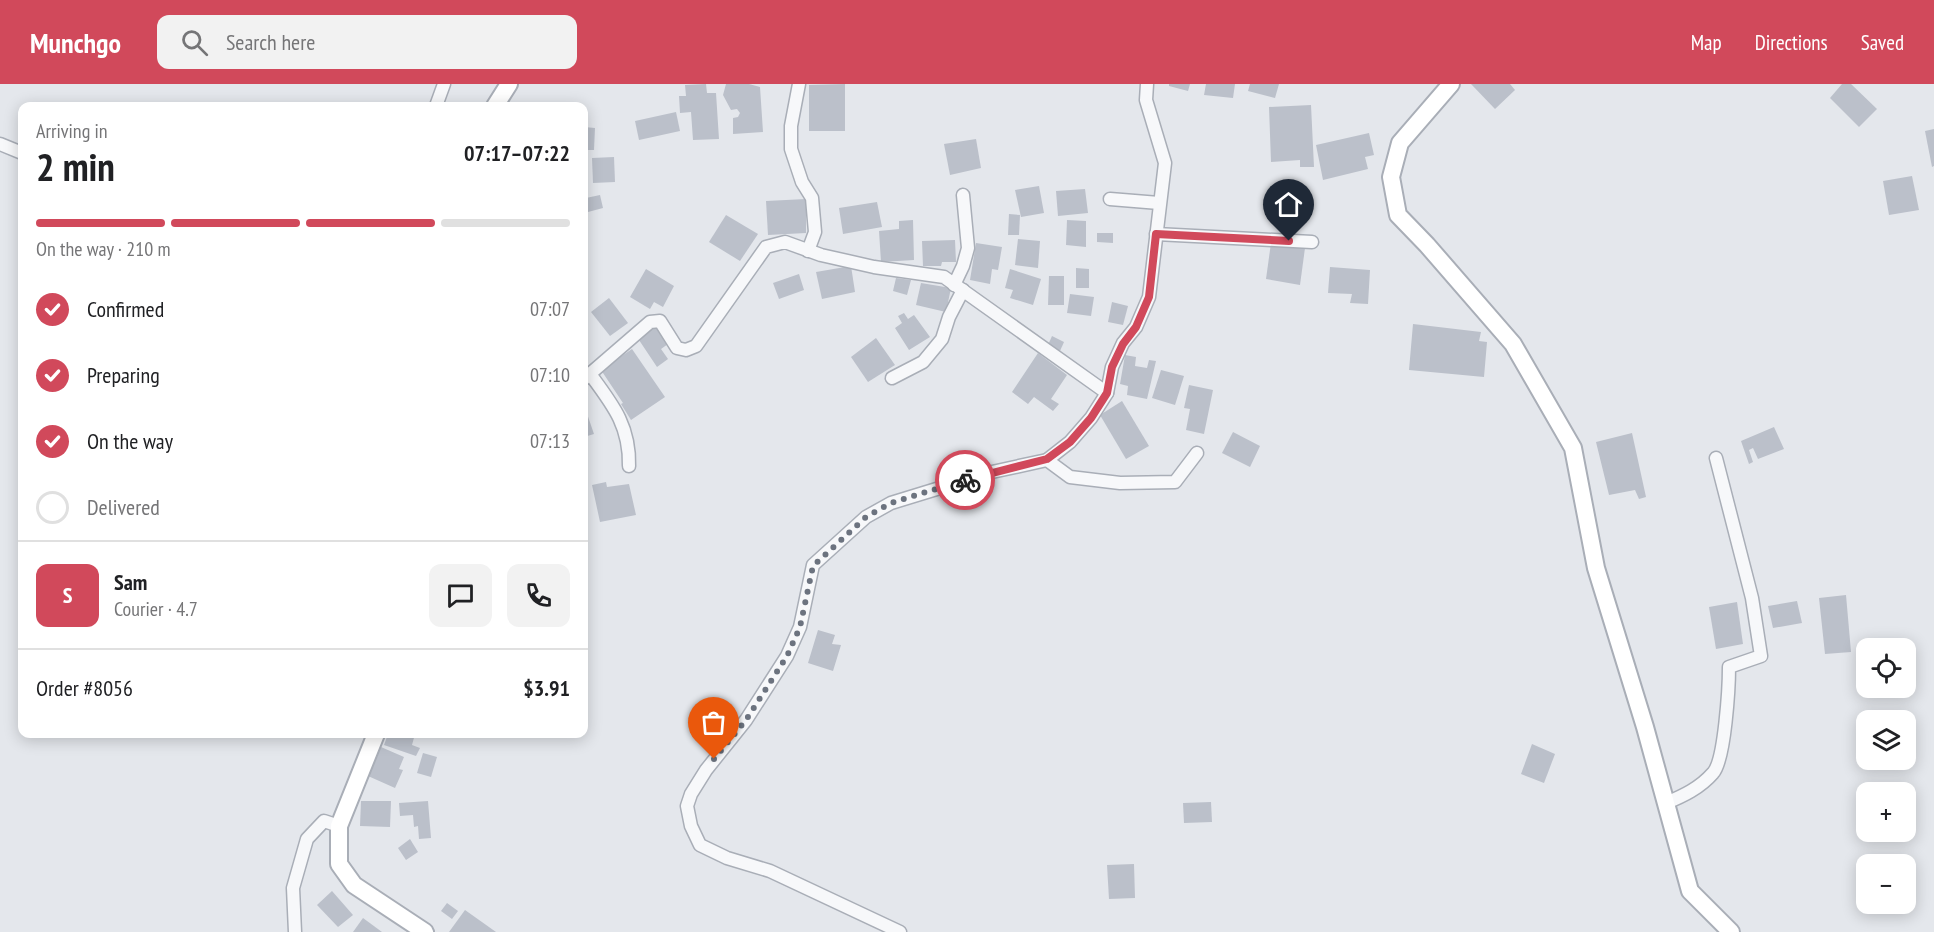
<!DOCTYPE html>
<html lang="en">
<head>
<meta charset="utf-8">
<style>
  :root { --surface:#fff; --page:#f2f2f2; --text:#202124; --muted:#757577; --line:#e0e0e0; --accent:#d1495b }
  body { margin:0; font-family:"PT Sans Narrow",sans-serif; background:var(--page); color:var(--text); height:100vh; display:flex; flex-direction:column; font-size:22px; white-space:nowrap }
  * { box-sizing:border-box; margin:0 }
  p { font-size:20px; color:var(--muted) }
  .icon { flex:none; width:33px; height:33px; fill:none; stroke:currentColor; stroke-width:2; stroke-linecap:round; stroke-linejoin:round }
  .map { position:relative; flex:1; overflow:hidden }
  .sheet { position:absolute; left:18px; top:18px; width:570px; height:636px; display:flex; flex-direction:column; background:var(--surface); border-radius:12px; box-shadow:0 3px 15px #0003 }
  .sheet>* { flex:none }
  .fabs { position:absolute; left:1856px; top:554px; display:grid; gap:12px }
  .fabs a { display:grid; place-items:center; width:60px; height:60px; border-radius:12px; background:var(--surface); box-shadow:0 3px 15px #0003; font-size:30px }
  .pin { position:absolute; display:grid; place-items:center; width:51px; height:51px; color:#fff; margin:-62px -26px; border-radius:50% 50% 50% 0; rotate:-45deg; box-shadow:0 0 6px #0007 }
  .pin .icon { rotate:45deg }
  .courier { position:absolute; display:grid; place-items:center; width:60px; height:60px; margin:-30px; border:4px solid #d1495b; border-radius:50%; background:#fff; color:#222; box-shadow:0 2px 8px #0007 }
  .headline em { font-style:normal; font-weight:600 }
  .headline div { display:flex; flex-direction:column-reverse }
  .headline { display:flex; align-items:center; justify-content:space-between; height:102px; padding:0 18px }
  h1 { font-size:39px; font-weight:600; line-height:45px }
  .bar { display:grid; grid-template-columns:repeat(4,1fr); gap:9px 6px; align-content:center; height:72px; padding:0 18px }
  .bar i { height:8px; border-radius:4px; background:var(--line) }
  .bar .on { background:var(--accent) }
  .bar p { grid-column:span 4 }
  .line { display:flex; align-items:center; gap:15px; padding:0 18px; border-top:2px solid var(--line) }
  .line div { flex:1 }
  .round { display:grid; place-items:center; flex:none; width:63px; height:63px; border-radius:12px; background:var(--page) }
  ol { padding:0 18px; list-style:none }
  li { display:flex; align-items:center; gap:18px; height:66px }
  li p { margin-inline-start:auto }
  li .icon { padding:6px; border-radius:50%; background:var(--accent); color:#fff; stroke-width:4 }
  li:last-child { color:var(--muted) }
  li i { width:33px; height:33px; border:3px solid var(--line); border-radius:50% }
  header { display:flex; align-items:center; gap:36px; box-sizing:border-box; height:84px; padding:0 30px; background:var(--accent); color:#fff }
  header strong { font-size:28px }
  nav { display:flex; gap:33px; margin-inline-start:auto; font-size:21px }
  .search { width:420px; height:54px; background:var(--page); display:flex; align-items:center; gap:15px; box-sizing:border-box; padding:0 21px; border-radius:12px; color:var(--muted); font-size:22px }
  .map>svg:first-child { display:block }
  .building { fill:#bbc0ca }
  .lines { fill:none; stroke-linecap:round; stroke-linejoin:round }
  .street-casing { stroke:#a9aeb7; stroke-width:15 }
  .secondary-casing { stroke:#a9aeb7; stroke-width:20 }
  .street { stroke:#f7f8fa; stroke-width:12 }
  .secondary { stroke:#fff; stroke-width:16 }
  .done { stroke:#6c737f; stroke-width:6; stroke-dasharray:0 10.8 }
  .route { stroke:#d1495b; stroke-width:8 }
</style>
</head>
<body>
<header>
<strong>Munchgo</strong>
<div class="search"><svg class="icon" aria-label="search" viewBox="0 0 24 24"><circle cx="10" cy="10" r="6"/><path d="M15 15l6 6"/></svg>Search here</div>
<nav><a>Map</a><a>Directions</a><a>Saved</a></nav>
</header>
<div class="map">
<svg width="1934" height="848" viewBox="0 0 1934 848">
  <rect width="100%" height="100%" fill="#e4e7ec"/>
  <!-- building -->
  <g class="building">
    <polygon points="706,0 707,9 716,9 719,55 693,56 691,28 680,29 679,12 686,12 685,1"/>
    <polygon points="726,0 749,0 760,3 763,48 733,50 733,34 738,33 740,29 737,25 731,26 723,11"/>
    <polygon points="845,0 845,47 809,47 809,1"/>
    <polygon points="1169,0 1190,0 1188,7 1169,2"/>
    <polygon points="1206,0 1235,0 1233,14 1204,11"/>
    <polygon points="1250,0 1279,0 1275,14 1248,7"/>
    <polygon points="1471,0 1510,0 1515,6 1495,25"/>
    <polygon points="1842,0 1851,0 1877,25 1859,43 1830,14"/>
    <polygon points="1311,21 1314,83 1300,83 1300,76 1271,78 1269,23"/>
    <polygon points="676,28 680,47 639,56 635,37"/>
    <polygon points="584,43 595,44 594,66 584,66"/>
    <polygon points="1934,45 1934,82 1932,83 1925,47"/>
    <polygon points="1369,49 1374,71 1365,73 1368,85 1323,96 1316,61"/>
    <polygon points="976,55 981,84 950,91 944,60"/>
    <polygon points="614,73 615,98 593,99 592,74"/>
    <polygon points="1912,92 1919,126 1889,131 1883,97"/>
    <polygon points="1039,102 1044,129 1021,133 1015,106"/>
    <polygon points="1085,105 1088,129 1058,132 1056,107"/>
    <polygon points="584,109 586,114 600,111 603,124 588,128 587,120 584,121"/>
    <polygon points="806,115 806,149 768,151 766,117"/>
    <polygon points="877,118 882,143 843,150 839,124"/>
    <polygon points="1009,130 1020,131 1019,151 1008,151"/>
    <polygon points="726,131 758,150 740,177 709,158"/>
    <polygon points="913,136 914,176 881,178 879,147 899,145 899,137"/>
    <polygon points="1067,136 1086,137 1086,163 1066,161"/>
    <polygon points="1097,149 1113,149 1113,159 1097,158"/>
    <polygon points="1018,155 1040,157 1038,184 1015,181"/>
    <polygon points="955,156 956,178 942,178 941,182 923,182 922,157"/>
    <polygon points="976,159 1002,163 998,186 992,185 990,200 970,196"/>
    <polygon points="1271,159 1305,164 1300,201 1266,195"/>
    <polygon points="851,182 855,208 822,215 816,188"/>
    <polygon points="1330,183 1370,186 1368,220 1350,219 1352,210 1328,209"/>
    <polygon points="1076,184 1089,185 1089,204 1076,204"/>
    <polygon points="646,185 674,202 663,223 654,218 650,225 630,213"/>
    <polygon points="1010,185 1041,195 1033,221 1010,214 1013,206 1005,204"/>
    <polygon points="799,190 804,206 779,215 773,199"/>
    <polygon points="1049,192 1064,192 1064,221 1048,221"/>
    <polygon points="896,194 911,196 907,211 893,207"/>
    <polygon points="921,199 951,204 946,228 916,221"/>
    <polygon points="1070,210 1094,213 1091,232 1067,229"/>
    <polygon points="609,214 628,239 610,252 591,228"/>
    <polygon points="1112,218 1128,222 1123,241 1108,238"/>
    <polygon points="904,229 908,235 914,231 930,253 909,266 895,244 902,239 898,232"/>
    <polygon points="1413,240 1481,248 1479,257 1487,258 1484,293 1409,286"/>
    <polygon points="656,241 668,260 661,265 668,275 657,283 637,253"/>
    <polygon points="1052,252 1064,258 1060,267 1048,261"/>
    <polygon points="876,254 895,281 868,298 851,273"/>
    <polygon points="632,265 665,313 631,336 621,320 623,319 601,286"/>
    <polygon points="1038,269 1067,291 1051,315 1059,320 1053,327 1034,313 1028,320 1012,308"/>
    <polygon points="1125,271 1136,273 1135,282 1147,284 1149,276 1156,277 1147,315 1127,311 1128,302 1120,300"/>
    <polygon points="1161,286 1184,292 1175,321 1152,314"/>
    <polygon points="1189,301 1213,306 1204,350 1186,346 1190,325 1184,324"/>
    <polygon points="1122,317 1149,362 1126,375 1100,331"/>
    <polygon points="584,321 594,350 584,353"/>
    <polygon points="1774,343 1784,365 1758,375 1753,364 1749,366 1753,378 1749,380 1741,357"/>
    <polygon points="1233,348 1260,362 1250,383 1222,369"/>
    <polygon points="1632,349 1646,413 1639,415 1635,406 1609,411 1596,358"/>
    <polygon points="606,398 607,403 629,400 636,431 600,438 592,401"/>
    <polygon points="1846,511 1851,568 1825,570 1819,514"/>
    <polygon points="1797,517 1802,539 1773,544 1768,522"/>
    <polygon points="1737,518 1743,560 1716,565 1709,523"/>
    <polygon points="818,546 835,551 832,560 841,561 833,587 808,579"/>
    <polygon points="388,650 415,650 412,661 420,664 416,672 384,661"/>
    <polygon points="1532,660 1555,670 1544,699 1521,690"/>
    <polygon points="381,663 404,673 399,685 403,686 395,704 368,692"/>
    <polygon points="423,669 437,673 431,693 417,689"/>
    <polygon points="361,717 391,717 390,743 360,742"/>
    <polygon points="428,717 431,754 419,755 418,742 414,743 413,731 400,732 399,719"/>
    <polygon points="1211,718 1212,738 1184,739 1183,719"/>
    <polygon points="410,755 418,768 406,776 398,764"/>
    <polygon points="1134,780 1135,814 1109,815 1107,781"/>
    <polygon points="332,807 353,831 338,843 317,821"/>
    <polygon points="447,819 458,827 452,835 441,827"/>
    <polygon points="465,826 496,848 449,848"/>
    <polygon points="363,834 382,848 353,848"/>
  </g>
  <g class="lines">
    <defs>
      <g id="street">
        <polyline points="799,0 791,42 791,65 802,98 812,114 815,148 808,167"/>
        <polyline points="436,22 444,0"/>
        <polyline points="0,60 22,69"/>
        <polyline points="1110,115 1159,119"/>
        <polyline points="1156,150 1312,158"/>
        <polyline points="954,201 963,182 968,164 963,111"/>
        <path d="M590,290C613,321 630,342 629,382"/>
        <polyline points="892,294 923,278 942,255 949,233 963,206"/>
        <polyline points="584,295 650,238 660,237 677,264 686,266 696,262 766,163 785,158 821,171 874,183 944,193 1107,309"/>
        <polyline points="1047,376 1070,393 1120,399 1175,398 1197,369"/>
        <path d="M1666,719C1683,712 1700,704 1713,689C1725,676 1729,602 1729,583L1761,572L1752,514L1716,374"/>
        <polyline points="295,848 293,804 307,755 324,737 339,742"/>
        <polyline points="900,848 770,787 727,774 700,761 691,742 687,722 691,710 706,686 746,636 787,572 800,543 813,481 866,433 891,419 992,388 1047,376 1070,358 1091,334 1107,309 1112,283 1123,259 1136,243 1149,213 1165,79 1146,16 1147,0"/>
      </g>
      <g id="secondary">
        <polyline points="1451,0 1400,59 1391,93 1398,131 1427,161 1513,260 1573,364 1596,484 1645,643 1690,807 1731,848"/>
        <polyline points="495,22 509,0"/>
        <polyline points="376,650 339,742 339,780 354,801 425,848"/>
      </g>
    </defs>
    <!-- street casing -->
    <use href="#street" class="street-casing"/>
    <!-- secondary casing -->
    <use href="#secondary" class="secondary-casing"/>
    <!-- street -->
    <use href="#street" class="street"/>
    <!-- secondary -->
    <use href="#secondary" class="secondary"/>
  </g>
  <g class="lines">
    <!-- done -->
    <polyline class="done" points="714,675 746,636 787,572 800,543 813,482 866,433 891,419 965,396"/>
    <!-- route -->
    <polyline class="route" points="965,396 1047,375 1070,358 1091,334 1107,309 1112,283 1123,260 1136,243 1149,213 1156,150 1289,157"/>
  </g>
</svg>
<div class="fabs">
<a><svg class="icon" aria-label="locate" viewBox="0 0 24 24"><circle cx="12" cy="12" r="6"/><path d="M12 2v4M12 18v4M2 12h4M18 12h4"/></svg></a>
<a><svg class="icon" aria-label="layers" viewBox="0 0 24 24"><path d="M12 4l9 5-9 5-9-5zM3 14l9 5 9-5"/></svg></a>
<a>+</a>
<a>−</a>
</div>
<div class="pin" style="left:714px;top:675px;background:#ea580c"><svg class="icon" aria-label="bag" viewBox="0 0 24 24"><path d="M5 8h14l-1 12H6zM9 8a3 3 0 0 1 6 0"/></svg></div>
<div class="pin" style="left:1289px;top:157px;background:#1f2937"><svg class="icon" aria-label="home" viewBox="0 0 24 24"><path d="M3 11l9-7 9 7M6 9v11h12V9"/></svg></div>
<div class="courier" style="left:965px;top:396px"><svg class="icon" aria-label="bike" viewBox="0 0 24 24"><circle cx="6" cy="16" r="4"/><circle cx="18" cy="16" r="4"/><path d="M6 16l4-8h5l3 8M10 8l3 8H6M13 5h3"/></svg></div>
<section class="sheet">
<div class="headline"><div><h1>2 min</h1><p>Arriving in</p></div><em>07:17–07:22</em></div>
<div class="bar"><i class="on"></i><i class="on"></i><i class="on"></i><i></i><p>On the way · 210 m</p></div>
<ol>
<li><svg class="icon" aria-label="check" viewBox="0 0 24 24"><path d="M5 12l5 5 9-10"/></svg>Confirmed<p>07:07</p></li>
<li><svg class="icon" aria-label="check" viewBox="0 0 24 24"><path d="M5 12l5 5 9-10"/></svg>Preparing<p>07:10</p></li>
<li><svg class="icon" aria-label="check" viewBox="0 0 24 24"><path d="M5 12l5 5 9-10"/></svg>On the way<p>07:13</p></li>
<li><i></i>Delivered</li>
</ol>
<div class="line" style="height:108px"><b class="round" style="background:var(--accent);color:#fff">S</b><div><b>Sam</b><p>Courier · 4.7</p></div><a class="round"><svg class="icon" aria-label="chat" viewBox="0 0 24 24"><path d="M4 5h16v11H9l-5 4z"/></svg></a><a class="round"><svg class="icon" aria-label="phone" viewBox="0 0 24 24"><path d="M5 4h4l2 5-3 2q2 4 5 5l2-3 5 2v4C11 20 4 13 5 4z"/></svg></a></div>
<div class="line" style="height:78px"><div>Order #8056</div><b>$3.91</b></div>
</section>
</div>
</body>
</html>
